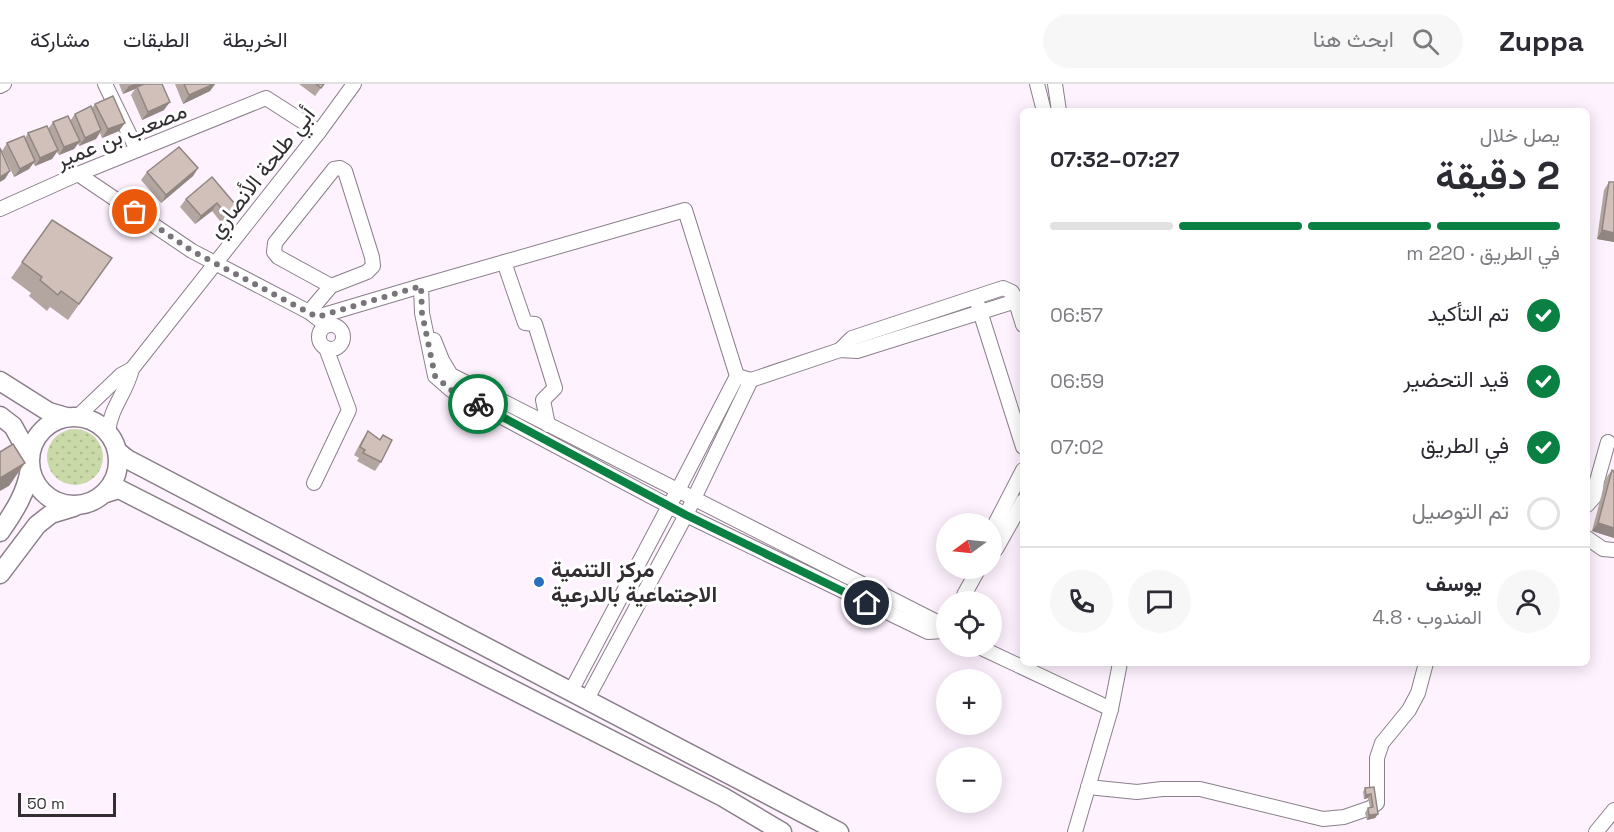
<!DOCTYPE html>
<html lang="ar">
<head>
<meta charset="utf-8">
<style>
  :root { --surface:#fff; --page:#f7f7f7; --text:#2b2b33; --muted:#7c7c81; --line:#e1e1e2; --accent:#0b8043 }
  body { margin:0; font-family:"Space Grotesk",Vazirmatn,sans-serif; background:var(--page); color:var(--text); direction:rtl; height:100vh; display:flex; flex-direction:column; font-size:22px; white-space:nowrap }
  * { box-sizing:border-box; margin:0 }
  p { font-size:20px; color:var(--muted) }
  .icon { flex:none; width:33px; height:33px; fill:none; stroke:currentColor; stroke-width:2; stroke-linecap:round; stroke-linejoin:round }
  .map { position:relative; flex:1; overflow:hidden; direction:ltr }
  .drawer { position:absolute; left:1020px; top:24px; width:570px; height:558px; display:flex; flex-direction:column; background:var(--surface); border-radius:9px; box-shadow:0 3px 15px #0003; direction:rtl }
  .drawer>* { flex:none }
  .needle { width:39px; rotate:255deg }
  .fabs { position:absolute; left:936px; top:429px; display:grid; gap:12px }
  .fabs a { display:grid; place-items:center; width:66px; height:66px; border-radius:50%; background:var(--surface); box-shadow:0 3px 15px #0003; font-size:30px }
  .scale { position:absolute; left:18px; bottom:15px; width:98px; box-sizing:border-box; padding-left:6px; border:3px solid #322e32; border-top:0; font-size:16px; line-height:21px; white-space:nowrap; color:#322e32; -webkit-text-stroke:4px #fff; paint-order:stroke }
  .pin { position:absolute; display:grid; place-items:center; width:51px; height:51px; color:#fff; margin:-26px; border:3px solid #fff; border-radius:50%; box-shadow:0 2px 6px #0007 }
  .courier { position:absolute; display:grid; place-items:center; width:60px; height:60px; margin:-30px; border:4px solid #0b8043; border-radius:50%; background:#fff; color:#222; box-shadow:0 2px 8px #0007 }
  .overview em { font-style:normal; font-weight:600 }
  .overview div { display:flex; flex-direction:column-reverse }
  .overview { display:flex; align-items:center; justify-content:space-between; height:102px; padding:0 30px }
  h1 { font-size:39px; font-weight:600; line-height:45px }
  .bar { display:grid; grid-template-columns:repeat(4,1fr); gap:9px 6px; align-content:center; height:72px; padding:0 30px }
  .bar i { height:8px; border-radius:4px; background:var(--line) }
  .bar .current { background:var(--accent) }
  .bar p { grid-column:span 4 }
  .line { display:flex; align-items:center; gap:15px; padding:0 30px; border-top:2px solid var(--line) }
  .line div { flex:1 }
  .round { display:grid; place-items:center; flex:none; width:63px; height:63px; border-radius:32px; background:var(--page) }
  ol { padding:0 30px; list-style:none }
  li { display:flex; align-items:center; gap:18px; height:66px }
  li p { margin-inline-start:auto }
  li .icon { padding:6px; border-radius:50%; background:var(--accent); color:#fff; stroke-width:4 }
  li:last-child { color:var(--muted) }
  li i { width:33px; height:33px; border:3px solid var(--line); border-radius:50% }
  header { display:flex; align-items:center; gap:36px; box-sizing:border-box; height:84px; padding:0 30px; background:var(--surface); border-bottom:2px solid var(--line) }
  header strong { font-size:28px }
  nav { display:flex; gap:33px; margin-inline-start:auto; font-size:21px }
  .search { width:420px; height:54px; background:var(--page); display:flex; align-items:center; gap:15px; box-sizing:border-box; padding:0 21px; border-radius:33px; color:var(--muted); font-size:22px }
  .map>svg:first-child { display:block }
  .grass { fill:url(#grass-dots) }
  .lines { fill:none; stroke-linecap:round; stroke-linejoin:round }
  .minor-casing { stroke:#8a7f8a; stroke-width:16 }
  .major-casing { stroke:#8a7f8a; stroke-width:21 }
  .minor { stroke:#fff; stroke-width:14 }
  .major { stroke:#fff; stroke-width:18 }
  .wall { fill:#b3a59f }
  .shaded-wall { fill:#928682 }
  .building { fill:#d0c0b9; stroke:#928682; stroke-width:1.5 }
  .done { stroke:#79737a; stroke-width:6; stroke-dasharray:0 10.8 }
  .route { stroke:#0b8043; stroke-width:8 }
  .poi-dot { fill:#296ebf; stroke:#fff; stroke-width:2 }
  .labels { text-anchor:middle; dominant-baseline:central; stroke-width:6; stroke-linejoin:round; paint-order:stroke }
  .street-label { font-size:22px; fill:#322e32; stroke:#fff }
  .poi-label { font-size:22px; font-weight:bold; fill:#322e32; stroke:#fff; text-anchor:start }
</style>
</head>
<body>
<header>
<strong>Zuppa</strong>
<div class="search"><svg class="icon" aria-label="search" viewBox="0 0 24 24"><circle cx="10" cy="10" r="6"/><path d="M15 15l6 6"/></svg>ابحث هنا</div>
<nav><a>الخريطة</a><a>الطبقات</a><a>مشاركة</a></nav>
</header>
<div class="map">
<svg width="1614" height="748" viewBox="0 0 1614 748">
  <defs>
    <pattern id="grass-dots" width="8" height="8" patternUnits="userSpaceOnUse" patternTransform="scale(1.5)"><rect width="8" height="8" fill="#c9d9a8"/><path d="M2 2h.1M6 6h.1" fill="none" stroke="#adbb91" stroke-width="1.8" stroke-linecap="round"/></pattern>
  </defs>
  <rect width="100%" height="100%" fill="#fef2ff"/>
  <!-- grass -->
  <circle class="grass" cx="75" cy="373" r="28"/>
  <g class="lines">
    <defs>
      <g id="minor">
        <polyline points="105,0 137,66"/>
        <polyline points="1037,0 1044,27"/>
        <polyline points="1055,0 1059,27"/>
        <polyline points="0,2 4,0"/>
        <polyline points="78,90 192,167 309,228 326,241"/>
        <polyline points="0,125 78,90 266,14 319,48"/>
        <polyline points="504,178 525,239 535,240 555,304 543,316 548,341"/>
        <polyline points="978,221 1023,363"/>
        <polyline points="309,228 331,202 278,173 274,168 275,159 334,85 340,84 345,87 372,173 373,182 367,188 331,202"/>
        <polyline points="317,233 421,202"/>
        <circle cx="331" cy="253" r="12"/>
        <polyline points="434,256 442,276 451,291 935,537 946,548"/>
        <polyline points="840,266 852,254 1003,204 1012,208 1014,212 1023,241"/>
        <polyline points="751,296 840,266 857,267 1016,217"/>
        <polyline points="77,333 121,291 132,285 319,48 354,0"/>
        <path d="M108,348C111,322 126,310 132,285"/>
        <polyline points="314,399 349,326 326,264"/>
        <polyline points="1587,421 1595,412 1597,397 1608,358"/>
        <polyline points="992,446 1023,386"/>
        <polyline points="1587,454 1603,465 1614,466"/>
        <polyline points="992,468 996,465 1023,417"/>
        <polyline points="964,511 979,484"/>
        <polyline points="977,562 1111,625"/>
        <polyline points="571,607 669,422 678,406 737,292 685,126 421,202 422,229 435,292 451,306 669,422 686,431 928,548 943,547"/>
        <polyline points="587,615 686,431 751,296 737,292"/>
        <polyline points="1088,703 1137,708 1162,705 1200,705 1323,735 1344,733 1370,724"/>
        <polyline points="1373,722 1377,719 1377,674 1382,659 1409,626 1418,609 1426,579"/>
        <polyline points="1075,748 1111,625 1120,579"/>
        <polyline points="1596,748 1614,726"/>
      </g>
      <g id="major">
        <polyline points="0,297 49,328 66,333"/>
        <polyline points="0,332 13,342 29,371"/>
        <circle cx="74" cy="377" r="44"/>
        <polyline points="117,367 127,375 839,748"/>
        <polyline points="106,409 119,405 723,713 782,748"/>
        <path d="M0,448C14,428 27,408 30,384"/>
        <polyline points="0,490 37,441 51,430 74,423"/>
      </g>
    </defs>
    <!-- minor casing -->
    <use href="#minor" class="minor-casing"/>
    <!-- major casing -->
    <use href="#major" class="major-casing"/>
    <!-- minor -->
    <use href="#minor" class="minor"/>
    <!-- major -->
    <use href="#major" class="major"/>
  </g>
  <!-- wall -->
  <g class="wall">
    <polygon points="119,0 162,0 164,26 142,36 131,11 135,5 123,10"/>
    <polygon points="175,0 215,0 210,7 183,20"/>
    <polygon points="299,0 324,0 315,12"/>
    <polygon points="95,20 119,47 102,54 100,49 96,55 79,62 78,59 74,65 59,71 57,68 52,75 35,82 33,79 29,85 14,93 2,67 7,59 25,54 28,49 48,45 53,38 70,37 75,30 92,24"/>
    <polygon points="198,84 193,92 161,119 141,96 147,88"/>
    <polygon points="212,93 240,126 234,134 224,142 212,127 195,140 180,123 186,115"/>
    <polygon points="1609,98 1614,158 1597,155 1604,106"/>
    <polygon points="52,136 112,174 68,236 50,223 47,227 29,212 31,209 11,194"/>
    <polygon points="368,347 380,355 383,351 381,378 375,387 357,377 359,374 354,371 362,356"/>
    <polygon points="1612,386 1614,454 1592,447 1606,394"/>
    <polygon points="1374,703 1378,730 1375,734 1367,736 1365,729 1368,724 1370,724 1368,714 1364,715 1363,708 1365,704"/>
  </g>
  <!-- shaded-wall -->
  <g class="shaded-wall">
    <polygon points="134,0 147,0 137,3 135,5 123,10 129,2"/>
    <polygon points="215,0 210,7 183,20 189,11"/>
    <polygon points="170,18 164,26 142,36 148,28"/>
    <polygon points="125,39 119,47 102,54 108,45"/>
    <polygon points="101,46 96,55 79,62 85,54"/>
    <polygon points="80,57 74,65 59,71 64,63"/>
    <polygon points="58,66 52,75 35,82 40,74"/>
    <polygon points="35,77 29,85 14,93 20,85"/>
    <polygon points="198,84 193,92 161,119 166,111"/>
    <polygon points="10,87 5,95 0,98 0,93"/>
    <polygon points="217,119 212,127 195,140 201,132"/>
    <polygon points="240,126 234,134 224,142 230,134"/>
    <polygon points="1602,146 1614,149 1614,158 1597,155"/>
    <polygon points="25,379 9,402 0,407 0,394"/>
    <polygon points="1598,439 1614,444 1614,454 1592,447"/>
    <polygon points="1371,710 1368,714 1364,715 1366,711"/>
    <polygon points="1378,730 1375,734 1367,736 1369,731"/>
  </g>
  <!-- building -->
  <g class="building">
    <polygon points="144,0 162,0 170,18 148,28 137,3"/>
    <polygon points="184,0 214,0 189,11"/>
    <polygon points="316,0 324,0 321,4"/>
    <polygon points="113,12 125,39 108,45 95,20"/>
    <polygon points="91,22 101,46 85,54 75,30"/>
    <polygon points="68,32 80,57 64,63 53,38"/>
    <polygon points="47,42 58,66 40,74 28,49"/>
    <polygon points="24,52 35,77 20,85 7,59"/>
    <polygon points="179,63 198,84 166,111 147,88"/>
    <polygon points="0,64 10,87 0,93"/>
    <polygon points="212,93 240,126 230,134 217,119 201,132 186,115"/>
    <polygon points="1609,98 1614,98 1614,149 1602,146"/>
    <polygon points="52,136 112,174 79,220 61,207 58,211 40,196 42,193 22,178"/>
    <polygon points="368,347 380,356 383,351 392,356 381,378 363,369 365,366 360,363"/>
    <polygon points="13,360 25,379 0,394 0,368"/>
    <polygon points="1612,386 1614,387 1614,444 1598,439"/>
    <polygon points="1374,703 1378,730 1369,731 1368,724 1373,723 1371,710 1366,711 1365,704"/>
  </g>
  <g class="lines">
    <!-- done -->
    <polyline class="done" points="135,128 192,167 317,233 421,202 422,229 435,292 451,306 478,320"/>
    <!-- route -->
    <polyline class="route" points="478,320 686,431 867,519"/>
  </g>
  <!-- markers -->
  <circle class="poi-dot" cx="539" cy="498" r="6"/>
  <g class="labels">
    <!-- street labels -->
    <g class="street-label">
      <text transform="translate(121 51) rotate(-22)">مصعب بن عمير</text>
      <text transform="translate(261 88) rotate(-52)">أبي طلحة الأنصاري</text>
    </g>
    <!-- poi labels -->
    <g class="poi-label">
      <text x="551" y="485">مركز التنمية<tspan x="551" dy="25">الاجتماعية بالدرعية</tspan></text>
    </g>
  </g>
</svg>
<div class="fabs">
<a><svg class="needle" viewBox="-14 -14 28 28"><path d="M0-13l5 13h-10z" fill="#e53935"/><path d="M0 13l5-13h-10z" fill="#7c7c81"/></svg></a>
<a><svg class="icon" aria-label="locate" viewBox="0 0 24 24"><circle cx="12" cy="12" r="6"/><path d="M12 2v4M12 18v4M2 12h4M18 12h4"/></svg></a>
<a>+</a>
<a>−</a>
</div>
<div class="scale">50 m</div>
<div class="pin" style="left:135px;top:128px;background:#ea580c"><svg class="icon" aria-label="bag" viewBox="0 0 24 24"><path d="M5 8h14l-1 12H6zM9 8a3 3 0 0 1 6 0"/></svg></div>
<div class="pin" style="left:867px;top:519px;background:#1f2937"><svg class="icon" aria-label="home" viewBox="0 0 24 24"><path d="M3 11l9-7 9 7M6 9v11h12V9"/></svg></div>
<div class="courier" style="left:478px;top:320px"><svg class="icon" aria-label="bike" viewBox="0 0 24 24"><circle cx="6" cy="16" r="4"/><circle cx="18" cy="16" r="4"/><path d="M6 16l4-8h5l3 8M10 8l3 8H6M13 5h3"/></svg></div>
<section class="drawer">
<div class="overview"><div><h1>2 دقيقة</h1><p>يصل خلال</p></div><em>07:27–07:32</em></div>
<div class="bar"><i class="current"></i><i class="current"></i><i class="current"></i><i></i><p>في الطريق · 220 m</p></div>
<ol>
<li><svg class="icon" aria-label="check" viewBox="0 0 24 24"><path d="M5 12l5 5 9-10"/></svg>تم التأكيد<p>06:57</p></li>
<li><svg class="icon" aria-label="check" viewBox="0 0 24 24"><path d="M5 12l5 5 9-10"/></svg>قيد التحضير<p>06:59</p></li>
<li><svg class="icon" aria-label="check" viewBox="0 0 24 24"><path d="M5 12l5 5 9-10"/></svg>في الطريق<p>07:02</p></li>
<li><i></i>تم التوصيل</li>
</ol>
<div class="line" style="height:108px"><a class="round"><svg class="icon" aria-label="person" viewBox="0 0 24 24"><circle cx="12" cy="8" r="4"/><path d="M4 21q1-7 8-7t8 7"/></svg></a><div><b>يوسف</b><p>المندوب · 4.8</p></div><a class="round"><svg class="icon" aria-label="chat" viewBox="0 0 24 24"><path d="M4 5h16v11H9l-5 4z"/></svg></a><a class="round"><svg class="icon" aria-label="phone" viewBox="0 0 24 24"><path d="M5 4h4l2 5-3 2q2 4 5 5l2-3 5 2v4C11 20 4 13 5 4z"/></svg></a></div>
</section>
</div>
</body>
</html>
